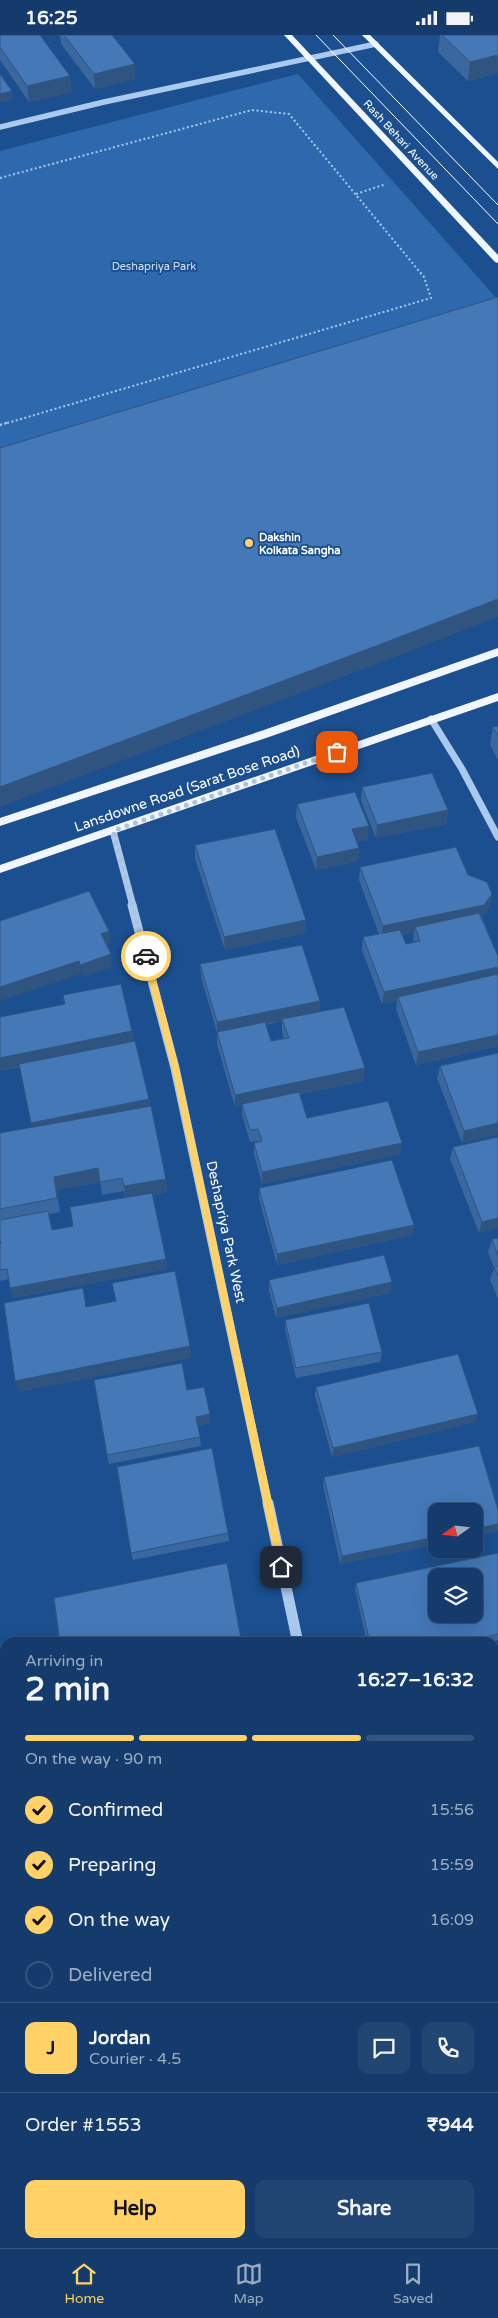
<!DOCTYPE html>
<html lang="en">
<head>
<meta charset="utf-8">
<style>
  :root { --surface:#143b6b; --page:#214673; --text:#f1f3f6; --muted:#9dadc1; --line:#33557e; --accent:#ffd166 }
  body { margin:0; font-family:"Varela Round",sans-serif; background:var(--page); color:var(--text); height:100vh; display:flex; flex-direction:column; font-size:19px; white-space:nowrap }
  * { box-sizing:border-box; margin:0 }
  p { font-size:16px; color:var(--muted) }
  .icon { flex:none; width:28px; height:28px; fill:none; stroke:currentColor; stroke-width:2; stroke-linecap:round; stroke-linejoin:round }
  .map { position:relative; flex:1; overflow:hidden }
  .drawer { position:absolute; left:0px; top:1602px; width:499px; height:611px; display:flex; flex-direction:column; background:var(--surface); border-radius:15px 15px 0 0; box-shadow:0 5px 20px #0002,0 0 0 1px var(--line) }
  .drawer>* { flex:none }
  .needle { width:32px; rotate:255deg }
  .fabs { position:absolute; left:428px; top:1468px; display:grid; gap:10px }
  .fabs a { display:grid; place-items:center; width:55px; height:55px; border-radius:10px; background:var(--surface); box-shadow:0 5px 20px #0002,0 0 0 1px var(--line); font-size:25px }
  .pin { position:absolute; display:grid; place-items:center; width:42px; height:42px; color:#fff; margin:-21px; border-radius:10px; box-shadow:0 2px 8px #0006 }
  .courier { position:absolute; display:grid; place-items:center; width:50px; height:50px; margin:-25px; border:4px solid #ffd166; border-radius:50%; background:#fff; color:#222; box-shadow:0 1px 6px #0007 }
  .overview em { font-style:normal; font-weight:800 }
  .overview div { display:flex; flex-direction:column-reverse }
  .overview { display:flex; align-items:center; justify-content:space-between; height:85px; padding:0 25px }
  h1 { font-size:32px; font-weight:800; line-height:38px }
  .bar { display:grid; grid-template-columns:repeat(4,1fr); gap:8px 5px; align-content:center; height:60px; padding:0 25px }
  .bar i { height:6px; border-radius:4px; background:var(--line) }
  .bar .selected { background:var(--accent) }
  .bar p { grid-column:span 4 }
  .line { display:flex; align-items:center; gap:12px; padding:0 25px; border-top:1px solid var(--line) }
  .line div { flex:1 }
  .round { display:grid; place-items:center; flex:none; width:52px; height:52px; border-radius:10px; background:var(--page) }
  ol { padding:0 25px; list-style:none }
  li { display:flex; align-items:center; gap:15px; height:55px }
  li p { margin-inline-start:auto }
  li .icon { padding:5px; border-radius:50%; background:var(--accent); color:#111; stroke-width:4 }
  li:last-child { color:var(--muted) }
  li i { width:28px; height:28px; border:2px solid var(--line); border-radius:50% }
  .action { display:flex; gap:10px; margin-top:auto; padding:10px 25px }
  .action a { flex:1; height:58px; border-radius:10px; background:var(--accent); color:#111; font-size:20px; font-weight:800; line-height:58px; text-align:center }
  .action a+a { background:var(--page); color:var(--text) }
  .status { display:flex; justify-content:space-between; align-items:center; height:35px; padding:0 25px; background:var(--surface); direction:ltr }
  .status svg { height:14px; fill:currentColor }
  .menu { display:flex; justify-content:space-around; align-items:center; height:70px; border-top:1px solid var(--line); background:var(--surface); font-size:14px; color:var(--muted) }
  .menu a { display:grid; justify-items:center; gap:2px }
  .menu .selected { color:var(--accent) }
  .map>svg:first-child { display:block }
  .green { fill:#2e69ad }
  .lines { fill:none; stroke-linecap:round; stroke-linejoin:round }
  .path-far1 { stroke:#a9c9ee; stroke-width:2; stroke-dasharray:2 2.5; stroke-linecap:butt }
  .path { stroke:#a9c9ee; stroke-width:2.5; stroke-dasharray:2 3; stroke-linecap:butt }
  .minor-far3 { stroke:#a9c9ee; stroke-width:5.5 }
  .minor-far2 { stroke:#a9c9ee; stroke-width:7 }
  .minor-far1 { stroke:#a9c9ee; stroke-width:9 }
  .minor { stroke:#a9c9ee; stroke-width:11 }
  .major { fill:#f0f6ff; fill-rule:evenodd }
  .tram { stroke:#fff; stroke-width:1 }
  .wall { fill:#3a679d; fill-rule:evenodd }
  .shaded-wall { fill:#305480 }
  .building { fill:#4478b7; stroke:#305480; fill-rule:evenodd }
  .route { fill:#ffd166 }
  .done { stroke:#afc1d8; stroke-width:5; stroke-dasharray:0 9 }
  .poi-dot { fill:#ffd166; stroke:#1b4f8f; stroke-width:2 }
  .labels { text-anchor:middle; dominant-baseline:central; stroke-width:4; stroke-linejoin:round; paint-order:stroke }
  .far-street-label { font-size:11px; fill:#fff; stroke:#1b4f8f }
  .far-park-label { font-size:11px; fill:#cfe3fa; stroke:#1b4f8f }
  .far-poi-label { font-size:11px; font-weight:bold; fill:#fff; stroke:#1b4f8f; text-anchor:start }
  .street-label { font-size:14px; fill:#fff; stroke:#1b4f8f }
</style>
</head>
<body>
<div class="status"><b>16:25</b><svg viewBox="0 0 49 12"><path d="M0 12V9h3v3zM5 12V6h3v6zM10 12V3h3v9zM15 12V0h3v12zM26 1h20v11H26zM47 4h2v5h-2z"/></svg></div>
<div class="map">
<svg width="498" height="2213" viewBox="0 0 498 2213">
  <rect width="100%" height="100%" fill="#1b4f8f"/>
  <!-- green -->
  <polygon class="green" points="298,39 498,265 0,434 0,116"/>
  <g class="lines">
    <!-- path-far1 -->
    <g class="path-far1">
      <polyline points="0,143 252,75 289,79 424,242 431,263 4,389"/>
      <polyline points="356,159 386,149"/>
    </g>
    <!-- path -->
    <polyline class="path" points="0,390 9,387"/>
    <!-- minor-far3 -->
    <polyline class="minor-far3" points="0,92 104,67 376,9"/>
    <!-- minor-far2 -->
    <g class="minor-far2">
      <polyline points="431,684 462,734 498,802"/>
      <polyline points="113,796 133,871"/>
    </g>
    <!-- minor-far1 -->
    <polyline class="minor-far1" points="132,870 175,1033 268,1470"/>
    <!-- minor -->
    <g class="minor">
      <polyline points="268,1468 298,1608"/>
      <polyline points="435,2209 436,2213"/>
    </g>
    <!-- major -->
    <g class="major">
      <polygon points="284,0 292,0 498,220 498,228 495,227"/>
      <polygon points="362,0 370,0 498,127 498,134"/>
      <polygon points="498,613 498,621 269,702 0,791 0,783 261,696"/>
      <polygon points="498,658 498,666 0,838 0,830"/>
    </g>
    <!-- tram -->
    <g class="tram">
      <polyline points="316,0 498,189"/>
      <polyline points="333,0 498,170"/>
    </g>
  </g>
  <!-- wall -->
  <g class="wall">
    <polygon points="0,0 72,57 29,67 0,25"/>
    <polygon points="60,0 112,0 135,44 95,54 61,9"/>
    <polygon points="440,0 498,0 498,38 468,46 438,17"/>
    <polygon points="498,691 498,725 490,710 493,692"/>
    <polygon points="362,752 448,775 446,789 376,803 361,766"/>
    <polygon points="297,769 368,805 357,807 359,813 358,826 316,835 296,782"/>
    <polygon points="195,810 306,898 225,915 195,824"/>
    <path d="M360,832L468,840L492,859L489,873L482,882L498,921V1011L416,1030L396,974L397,966L382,969L362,915L363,902L379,899L359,845ZM414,897L413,905L414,908L406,909L402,900Z"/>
    <path d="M200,929L320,966L319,977L364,1046L300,1059L307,1083L400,1119L262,1149L254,1119V1108L259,1107L258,1106L250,1107L242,1080V1070L235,1072L217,1010V998L201,942ZM282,986V997L284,1003L271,1006L266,990Z"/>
    <path d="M63,960L149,1064L150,1071L167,1157L153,1160L166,1224L167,1234L13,1263L9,1244L0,1246V1209H1L0,1204V1098L32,1092L20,1032L0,1035L64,969ZM100,1147L102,1160L124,1156L125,1162L73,1191L52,1195L49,1179L60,1177L57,1155Z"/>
    <polygon points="498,1018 498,1099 462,1108 437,1043 440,1031"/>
    <polygon points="498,1102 498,1193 479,1198 450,1124 453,1112"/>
    <polygon points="259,1153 414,1190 412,1200 277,1230 259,1164"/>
    <polygon points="498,1203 498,1264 490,1245 494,1233 488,1217 492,1204"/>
    <polygon points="269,1245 390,1258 276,1283 269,1256"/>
    <polygon points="285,1285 382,1317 380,1327 296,1343 285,1294"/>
    <polygon points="316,1352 475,1387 332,1422 315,1361"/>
    <polygon points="187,1355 210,1388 198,1391 200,1402 201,1411 109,1429 107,1420"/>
    <polygon points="324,1442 498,1475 498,1496 474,1501 474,1476 436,1476 436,1509 340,1529 323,1450"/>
    <polygon points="228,1498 229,1506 133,1525 131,1518"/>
    <polygon points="498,1518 498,1605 485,1608 367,1608 355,1554 356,1548"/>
    <polygon points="498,2077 498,2213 486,2213 485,2209 494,2209 494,2078"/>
    <polygon points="5,2195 5,2209 8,2209 8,2213 0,2213 0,2196"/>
  </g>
  <!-- shaded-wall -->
  <g class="shaded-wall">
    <polygon points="498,20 498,38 468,46 470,27"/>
    <polygon points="135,29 135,44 95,54 94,39"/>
    <polygon points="70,41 72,57 29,67 27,51"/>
    <polygon points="12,56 13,65 0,68 0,59"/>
    <polygon points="498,564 498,582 382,627 0,772 0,752"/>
    <polygon points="448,775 446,789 376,803 377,790"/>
    <polygon points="369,791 368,805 351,808 352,794"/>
    <polygon points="359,813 358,826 316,835 317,822"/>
    <polygon points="492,859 489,873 481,883 415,892 414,897 381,904 383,891"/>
    <polygon points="306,885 306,898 225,915 224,902"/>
    <polygon points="109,896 111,909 103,912 101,899"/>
    <polygon points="111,919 112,932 82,942 80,930"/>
    <polygon points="79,926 81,939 0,966 0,952"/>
    <polygon points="498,932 498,944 398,962 397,966 382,969 384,957"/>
    <polygon points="320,966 319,979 282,984 282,986 217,999 217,987"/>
    <polygon points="132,996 134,1009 0,1035 0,1023"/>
    <polygon points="498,1000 498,1011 416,1030 418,1017"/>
    <polygon points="365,1033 364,1046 235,1072 235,1060"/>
    <polygon points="149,1064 151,1076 34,1100 31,1088"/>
    <polygon points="498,1088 498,1099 462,1108 464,1096"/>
    <polygon points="402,1108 400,1119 262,1149 262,1137"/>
    <polygon points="98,1133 100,1147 57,1155 60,1177 54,1142"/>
    <polygon points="166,1144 167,1157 126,1165 124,1151"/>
    <polygon points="498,1183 498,1193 479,1198 482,1187"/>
    <polygon points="414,1190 412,1200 277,1230 277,1219"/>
    <polygon points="166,1224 167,1234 13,1263 10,1253"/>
    <polygon points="392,1247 390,1258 276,1283 277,1273"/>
    <polygon points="190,1311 191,1323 19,1357 15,1346"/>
    <polygon points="210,1379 210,1388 197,1391 196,1382"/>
    <polygon points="478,1379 475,1387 332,1422 333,1413"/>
    <polygon points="498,1489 498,1496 474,1501 474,1494"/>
    <polygon points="436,1502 436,1509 340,1529 342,1521"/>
    <polygon points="241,1604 241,1608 225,1608"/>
    <polygon points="498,1736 498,1740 494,1741 494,1737"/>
    <polygon points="0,1916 4,1918 5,1933 5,2035 4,2035"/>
    <polygon points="5,2197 5,2209 8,2209 8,2213 4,2213 3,2198"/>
  </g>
  <!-- building -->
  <g class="building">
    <polygon points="0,0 40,0 70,41 27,51 0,12"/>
    <polygon points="64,0 112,0 135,29 94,39"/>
    <polygon points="442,0 498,0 498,20 470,27"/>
    <polygon points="0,39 12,56 0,59"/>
    <polygon points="498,262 498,564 384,608 0,752 0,413"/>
    <polygon points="498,691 498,701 493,692"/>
    <polygon points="432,738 448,775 377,790 362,752"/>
    <polygon points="355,757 369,791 352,794 359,813 317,822 297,769"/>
    <polygon points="275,794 306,885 224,902 195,810"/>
    <polygon points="456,812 468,840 487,847 492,859 484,870 383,891 360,832"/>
    <polygon points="89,856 109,896 101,899 111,919 80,930 79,926 0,952 0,886"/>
    <polygon points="479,878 498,921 498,932 384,957 363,902 400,895 406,909 420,906 415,892"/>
    <polygon points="302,910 320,966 217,987 200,929"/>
    <polygon points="498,939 498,1000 418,1017 398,962"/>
    <polygon points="121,949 132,996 0,1023 0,982 65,969 63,960"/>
    <polygon points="344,972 365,1033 235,1060 217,997 265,987 271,1006 289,1003 282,984"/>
    <polygon points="135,1006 149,1064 31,1088 19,1029"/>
    <polygon points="498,1018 498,1088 464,1096 440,1031"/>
    <polygon points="299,1057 307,1083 388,1066 402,1108 262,1137 254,1108 262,1106 258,1094 250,1095 242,1069"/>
    <polygon points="151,1071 166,1144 124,1151 122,1143 100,1147 98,1133 54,1142 57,1163 0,1174 0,1098"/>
    <polygon points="498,1102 498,1183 482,1187 453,1112"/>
    <polygon points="392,1125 414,1190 277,1219 259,1153"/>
    <polygon points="152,1158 166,1224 10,1253 7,1234 0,1235 0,1209 1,1209 0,1204 0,1185 48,1176 52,1195 73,1191 70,1172"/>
    <polygon points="498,1203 498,1221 492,1204"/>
    <polygon points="384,1220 392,1247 277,1273 269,1245"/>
    <polygon points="498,1231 498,1241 494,1232"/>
    <polygon points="175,1236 190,1311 15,1346 4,1268 83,1253 86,1272 116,1266 112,1248"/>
    <polygon points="369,1268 382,1317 296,1333 285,1285"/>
    <polygon points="458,1319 478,1379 333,1413 316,1352"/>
    <polygon points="182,1328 187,1355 204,1352 210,1379 196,1382 200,1402 107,1420 94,1345"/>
    <polygon points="479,1411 498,1475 498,1489 474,1494 474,1476 436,1476 436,1502 342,1521 324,1442"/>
    <polygon points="212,1413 228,1498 131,1518 117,1432"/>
    <path d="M498,1518V1599L459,1608H370L356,1548ZM436,1541H474V1579H436Z"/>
    <polygon points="227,1528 241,1604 225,1608 60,1608 54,1563"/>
    <polygon points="498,1627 498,1736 494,1737 494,1628"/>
    <polygon points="498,1757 498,1814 494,1815 494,1758"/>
    <polygon points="498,1825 498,1887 494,1888 494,1826"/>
    <polygon points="498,1905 498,2038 494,2039 494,1906"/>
    <polygon points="0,1931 4,2035 0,2036"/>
    <polygon points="5,2072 5,2183 0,2184 0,2073"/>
    <polygon points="498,2079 498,2213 491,2213 490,2209 494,2209 494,2080"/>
    <polygon points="3,2198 4,2213 0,2213 0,2199"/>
    <polygon points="184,2209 378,2209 379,2213 185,2213"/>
  </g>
  <!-- route -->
  <polygon class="route" points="146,918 150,921 179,1033 286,1532 281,1536 277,1532 172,1033 142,921"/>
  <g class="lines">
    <!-- done -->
    <polyline class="done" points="146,921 113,796 337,717"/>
  </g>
  <!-- markers -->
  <circle class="poi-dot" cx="249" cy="508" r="5"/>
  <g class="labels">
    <!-- far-street labels -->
    <g class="far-street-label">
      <text transform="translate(401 105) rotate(47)">Rash Behari Avenue</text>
    </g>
    <!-- far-park labels -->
    <g class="far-park-label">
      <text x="154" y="231">Deshapriya Park</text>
    </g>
    <!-- far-poi labels -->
    <g class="far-poi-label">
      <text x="259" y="502">Dakshin<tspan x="259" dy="13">Kolkata Sangha</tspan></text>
    </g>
    <!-- street labels -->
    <g class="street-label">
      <text transform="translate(187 754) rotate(-19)">Lansdowne Road (Sarat Bose Road)</text>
      <text transform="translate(226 1197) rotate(78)">Deshapriya Park West</text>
    </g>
  </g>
</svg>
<div class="fabs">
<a><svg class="needle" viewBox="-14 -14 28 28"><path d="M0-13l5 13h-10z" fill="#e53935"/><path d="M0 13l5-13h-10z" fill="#9dadc1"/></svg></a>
<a><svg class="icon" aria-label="layers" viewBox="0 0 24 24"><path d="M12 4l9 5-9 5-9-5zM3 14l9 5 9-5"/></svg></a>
</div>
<div class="pin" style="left:337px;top:717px;background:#ea580c"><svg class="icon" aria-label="bag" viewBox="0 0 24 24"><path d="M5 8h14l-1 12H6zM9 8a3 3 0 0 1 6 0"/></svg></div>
<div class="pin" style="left:281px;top:1532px;background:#1f2937"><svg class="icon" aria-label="home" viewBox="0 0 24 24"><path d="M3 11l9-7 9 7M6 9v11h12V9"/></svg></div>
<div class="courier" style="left:146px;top:921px"><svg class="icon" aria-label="car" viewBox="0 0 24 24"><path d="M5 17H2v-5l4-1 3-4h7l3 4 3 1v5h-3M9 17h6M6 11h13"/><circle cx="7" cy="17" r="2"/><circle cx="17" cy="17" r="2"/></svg></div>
<section class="drawer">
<div class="overview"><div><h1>2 min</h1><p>Arriving in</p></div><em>16:27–16:32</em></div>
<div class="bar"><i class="selected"></i><i class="selected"></i><i class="selected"></i><i></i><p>On the way · 90 m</p></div>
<ol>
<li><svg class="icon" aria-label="check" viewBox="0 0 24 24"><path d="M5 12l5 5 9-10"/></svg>Confirmed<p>15:56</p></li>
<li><svg class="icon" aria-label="check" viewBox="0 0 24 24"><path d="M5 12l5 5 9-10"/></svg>Preparing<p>15:59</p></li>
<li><svg class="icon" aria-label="check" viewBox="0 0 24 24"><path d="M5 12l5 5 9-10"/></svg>On the way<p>16:09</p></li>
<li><i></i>Delivered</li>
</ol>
<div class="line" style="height:90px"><b class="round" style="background:var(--accent);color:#111">J</b><div><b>Jordan</b><p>Courier · 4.5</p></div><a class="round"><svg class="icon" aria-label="chat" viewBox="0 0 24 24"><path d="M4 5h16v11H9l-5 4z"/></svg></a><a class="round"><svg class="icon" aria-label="phone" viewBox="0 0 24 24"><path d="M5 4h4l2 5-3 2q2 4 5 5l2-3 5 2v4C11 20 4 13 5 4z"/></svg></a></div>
<div class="line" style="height:65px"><div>Order #1553</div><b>₹944</b></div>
<div class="action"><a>Help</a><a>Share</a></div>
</section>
</div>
<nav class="menu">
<a class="selected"><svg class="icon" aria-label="home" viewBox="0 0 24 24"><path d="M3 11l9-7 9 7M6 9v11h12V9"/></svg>Home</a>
<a><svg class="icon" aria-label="map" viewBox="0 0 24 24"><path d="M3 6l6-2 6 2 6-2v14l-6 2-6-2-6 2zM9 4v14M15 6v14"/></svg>Map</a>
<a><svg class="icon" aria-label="saved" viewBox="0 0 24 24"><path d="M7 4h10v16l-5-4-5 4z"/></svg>Saved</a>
</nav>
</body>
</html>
